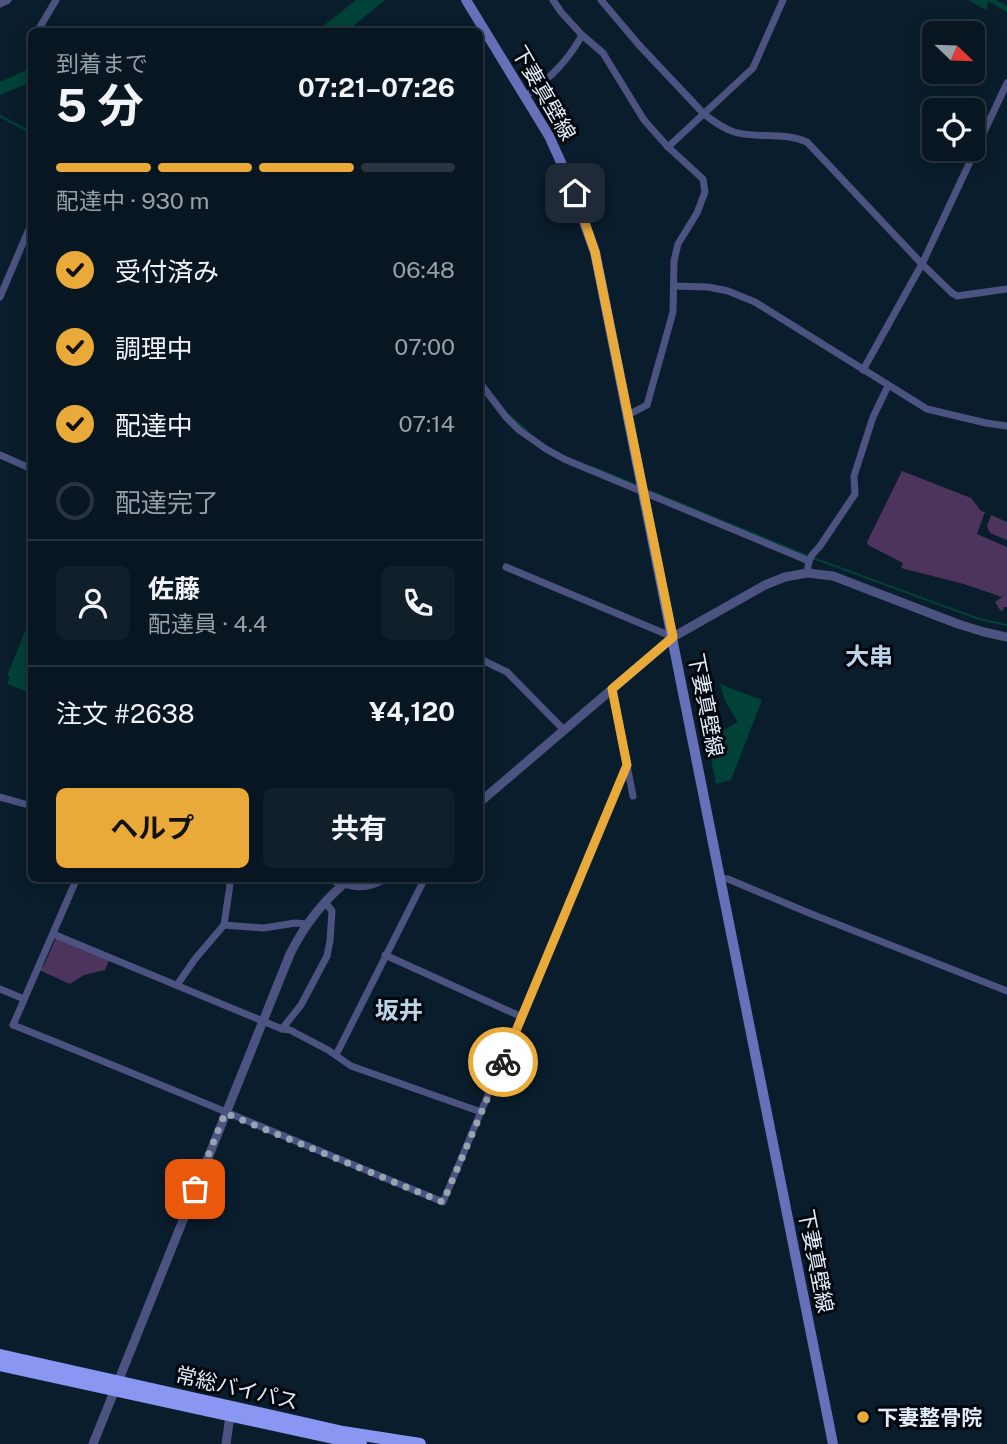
<!DOCTYPE html>
<html lang="ja">
<head>
<meta charset="utf-8">
<style>
  :root { --surface:#071621; --page:#101f2a; --text:#f1f3f6; --muted:#989fa5; --line:#28353f; --accent:#eaaa39 }
  body { margin:0; font-family:"Public Sans","Noto Sans JP",sans-serif; background:var(--page); color:var(--text); height:100vh; display:flex; flex-direction:column; font-size:26px; white-space:nowrap }
  * { box-sizing:border-box; margin:0 }
  p { font-size:23px; color:var(--muted) }
  .icon { flex:none; width:38px; height:38px; fill:none; stroke:currentColor; stroke-width:2; stroke-linecap:round; stroke-linejoin:round }
  .map { position:relative; flex:1; overflow:hidden }
  .sheet { position:absolute; left:28px; top:28px; width:455px; height:854px; display:flex; flex-direction:column; background:var(--surface); border-radius:10px; box-shadow:0 4px 18px #0003,0 0 0 2px var(--line) }
  .sheet>* { flex:none }
  .needle { width:46px; rotate:113deg }
  .tools { position:absolute; left:922px; top:21px; display:grid; gap:14px }
  .tools a { display:grid; place-items:center; width:63px; height:63px; border-radius:10px; background:var(--surface); box-shadow:0 4px 18px #0003,0 0 0 2px var(--line); font-size:35px }
  .pin { position:absolute; display:grid; place-items:center; width:60px; height:60px; color:#fff; margin:-30px; border-radius:14px; box-shadow:0 4px 10px #0006 }
  .courier { position:absolute; display:grid; place-items:center; width:70px; height:70px; margin:-35px; border:5px solid #eaaa39; border-radius:50%; background:#fff; color:#222; box-shadow:0 2px 9px #0007 }
  .summary em { font-style:normal; font-weight:700 }
  .summary div { display:flex; flex-direction:column-reverse }
  .summary { display:flex; align-items:center; justify-content:space-between; height:119px; padding:0 28px }
  h1 { font-size:46px; font-weight:700; line-height:52px }
  .bar { display:grid; grid-template-columns:repeat(4,1fr); gap:10px 7px; align-content:center; height:84px; padding:0 28px }
  .bar i { height:9px; border-radius:5px; background:var(--line) }
  .bar .active { background:var(--accent) }
  .bar p { grid-column:span 4 }
  .line { display:flex; align-items:center; gap:18px; padding:0 28px; border-top:2px solid var(--line) }
  .line div { flex:1 }
  .round { display:grid; place-items:center; flex:none; width:74px; height:74px; border-radius:10px; background:var(--page) }
  ol { padding:0 28px; list-style:none }
  li { display:flex; align-items:center; gap:21px; height:77px }
  li p { margin-inline-start:auto }
  li .icon { padding:7px; border-radius:50%; background:var(--accent); color:#111; stroke-width:4 }
  li:last-child { color:var(--muted) }
  li i { width:38px; height:38px; border:4px solid var(--line); border-radius:50% }
  .action { display:flex; gap:14px; margin-top:auto; padding:14px 28px }
  .action a { flex:1; height:80px; border-radius:10px; background:var(--accent); color:#111; font-size:28px; font-weight:700; line-height:80px; text-align:center }
  .action a+a { background:var(--page); color:var(--text) }
  .map>svg:first-child { display:block }
  .green { fill:#4c345d }
  .water { fill:#004237 }
  .lines { fill:none; stroke-linecap:round; stroke-linejoin:round }
  .stream { stroke:#004237; stroke-width:2 }
  .minor { stroke:#4c5380; stroke-width:7 }
  .tertiary { stroke:#4c5380; stroke-width:9 }
  .secondary { stroke:#6771ba; stroke-width:10 }
  .trunk { stroke:#8996f2; stroke-width:12 }
  .done { stroke:#95a4b0; stroke-width:7; stroke-dasharray:0 12.6 }
  .route { stroke:#eaaa39; stroke-width:9 }
  .poi-dot { fill:#eaaa39; stroke:#02070d; stroke-width:2.5 }
  .labels { text-anchor:middle; dominant-baseline:central; stroke-width:6; stroke-linejoin:round; paint-order:stroke }
  .street-label { font-size:21px; fill:#e0ecf7; stroke:#02070d }
  .poi-label { font-size:21px; font-weight:bold; fill:#e0ecf7; stroke:#02070d; text-anchor:start }
  .quarter-label { font-size:24px; font-weight:bold; fill:#bbd4e8; stroke:#02070d }
</style>
</head>
<body>
<div class="map">
<svg width="1007" height="1444" viewBox="0 0 1007 1444">
  <rect width="100%" height="100%" fill="#091d2c"/>
  <!-- green -->
  <g class="green">
    <polygon points="902,471 971,498 981,511 985,512 977,534 1007,547 1007,607 1004,607 1003,611 1000,610 995,602 1002,597 964,584 901,568 903,563 868,545 867,542"/>
    <polygon points="991,515 1007,522 1007,540 990,533 987,526"/>
    <polygon points="56,938 109,960 105,970 84,975 70,984 39,970 44,965"/>
  </g>
  <!-- water -->
  <g class="water">
    <polygon points="356,0 385,0 347,31 317,31"/>
    <polygon points="968,0 996,0 1007,6 1007,12 988,1 986,10"/>
    <polygon points="31,68 31,82 0,95 0,82"/>
    <polygon points="31,617 31,678 26,691 7,684 10,677 7,676"/>
    <polygon points="720,684 762,700 731,780 716,784 708,744 715,740 713,736 738,722 725,701"/>
  </g>
  <g class="lines">
    <!-- stream -->
    <g class="stream">
      <polyline points="0,116 32,133"/>
      <polyline points="509,415 529,433"/>
      <polyline points="592,467 636,485"/>
      <polyline points="650,491 808,556"/>
      <polyline points="813,558 979,619 1007,625"/>
    </g>
    <!-- minor -->
    <g class="minor">
      <polyline points="553,0 561,12 582,35 603,53 644,120 668,147 703,179 705,192 697,213 678,244 674,261 673,312 647,405 628,415"/>
      <path d="M601,0L639,45L704,114C713,121 722,128 734,132C758,139 782,131 807,142L922,264L952,293L957,296L1007,289"/>
      <polyline points="0,4 8,0"/>
      <polyline points="37,32 56,0"/>
      <path d="M526,96C548,80 569,60 582,35"/>
      <polyline points="668,147 753,68 783,0"/>
      <polyline points="674,286 708,287 728,291 755,302 927,409 986,423 1007,426"/>
      <polyline points="0,297 32,222"/>
      <polyline points="863,370 922,264 1007,83"/>
      <polyline points="480,383 506,417 519,430 546,449 564,459 809,561 807,573"/>
      <polyline points="0,455 32,469"/>
      <polyline points="809,561 812,555 820,546 855,494 854,476 873,417 888,386"/>
      <polyline points="506,567 673,637"/>
      <polyline points="480,659 507,672 564,730"/>
      <polyline points="612,689 633,796"/>
      <polyline points="0,797 32,806"/>
      <path d="M77,878L13,1025C157,1082 299,1143 443,1202L627,764"/>
      <path d="M324,878C349,886 363,893 387,878"/>
      <polyline points="720,878 728,879 809,913 1007,991"/>
      <polyline points="224,925 264,928 295,923 307,924"/>
      <polyline points="53,934 282,1029 301,1005 327,956 330,941 332,911 325,902"/>
      <polyline points="385,955 522,1017"/>
      <polyline points="177,985 195,959 224,925 231,878"/>
      <polyline points="0,989 24,999"/>
      <polyline points="282,1029 290,1030 328,1050 351,1066 481,1112"/>
      <polyline points="336,1055 425,878"/>
    </g>
    <!-- tertiary -->
    <g class="tertiary">
      <polyline points="480,802 673,637 765,585 785,577 807,573 833,576 958,624 984,632 1007,637"/>
      <path d="M93,1444L290,954C305,924 324,899 351,878"/>
      <polyline points="226,1444 230,1416"/>
    </g>
    <!-- secondary -->
    <polyline class="secondary" points="466,0 549,136 569,180 595,252 833,1444"/>
    <!-- trunk -->
    <g class="trunk">
      <polyline points="0,1355 343,1432 420,1444"/>
      <polyline points="0,1365 361,1444"/>
    </g>
  </g>
  <g class="lines">
    <!-- done -->
    <polyline class="done" points="195,1189 225,1113 443,1202 503,1062"/>
    <!-- route -->
    <polyline class="route" points="503,1062 627,765 612,689 673,637 595,252 575,193"/>
  </g>
  <!-- markers -->
  <circle class="poi-dot" cx="863" cy="1417" r="7"/>
  <g class="labels">
    <!-- street labels -->
    <g class="street-label">
      <text transform="translate(544 93) rotate(60)">下妻真壁線</text>
      <text transform="translate(706 705) rotate(79)">下妻真壁線</text>
      <text transform="translate(816 1261) rotate(79)">下妻真壁線</text>
      <text transform="translate(237 1388) rotate(13)">常総バイパス</text>
    </g>
    <!-- poi labels -->
    <g class="poi-label">
      <text x="877" y="1417">下妻整骨院</text>
    </g>
    <!-- quarter labels -->
    <g class="quarter-label">
      <text x="869" y="656">大串</text>
      <text x="399" y="1010">坂井</text>
    </g>
  </g>
</svg>
<div class="tools">
<a><svg class="needle" viewBox="-14 -14 28 28"><path d="M0-13l5 13h-10z" fill="#e53935"/><path d="M0 13l5-13h-10z" fill="#989fa5"/></svg></a>
<a><svg class="icon" aria-label="locate" viewBox="0 0 24 24"><circle cx="12" cy="12" r="6"/><path d="M12 2v4M12 18v4M2 12h4M18 12h4"/></svg></a>
</div>
<div class="pin" style="left:195px;top:1189px;background:#ea580c"><svg class="icon" aria-label="bag" viewBox="0 0 24 24"><path d="M5 8h14l-1 12H6zM9 8a3 3 0 0 1 6 0"/></svg></div>
<div class="pin" style="left:575px;top:193px;background:#1f2937"><svg class="icon" aria-label="home" viewBox="0 0 24 24"><path d="M3 11l9-7 9 7M6 9v11h12V9"/></svg></div>
<div class="courier" style="left:503px;top:1062px"><svg class="icon" aria-label="bike" viewBox="0 0 24 24"><circle cx="6" cy="16" r="4"/><circle cx="18" cy="16" r="4"/><path d="M6 16l4-8h5l3 8M10 8l3 8H6M13 5h3"/></svg></div>
<section class="sheet">
<div class="summary"><div><h1>5 分</h1><p>到着まで</p></div><em>07:21–07:26</em></div>
<div class="bar"><i class="active"></i><i class="active"></i><i class="active"></i><i></i><p>配達中 · 930 m</p></div>
<ol>
<li><svg class="icon" aria-label="check" viewBox="0 0 24 24"><path d="M5 12l5 5 9-10"/></svg>受付済み<p>06:48</p></li>
<li><svg class="icon" aria-label="check" viewBox="0 0 24 24"><path d="M5 12l5 5 9-10"/></svg>調理中<p>07:00</p></li>
<li><svg class="icon" aria-label="check" viewBox="0 0 24 24"><path d="M5 12l5 5 9-10"/></svg>配達中<p>07:14</p></li>
<li><i></i>配達完了</li>
</ol>
<div class="line" style="height:126px"><a class="round"><svg class="icon" aria-label="person" viewBox="0 0 24 24"><circle cx="12" cy="8" r="4"/><path d="M4 21q1-7 8-7t8 7"/></svg></a><div><b>佐藤</b><p>配達員 · 4.4</p></div><a class="round"><svg class="icon" aria-label="phone" viewBox="0 0 24 24"><path d="M5 4h4l2 5-3 2q2 4 5 5l2-3 5 2v4C11 20 4 13 5 4z"/></svg></a></div>
<div class="line" style="height:91px"><div>注文 #2638</div><b>¥4,120</b></div>
<div class="action"><a>ヘルプ</a><a>共有</a></div>
</section>
</div>
</body>
</html>
